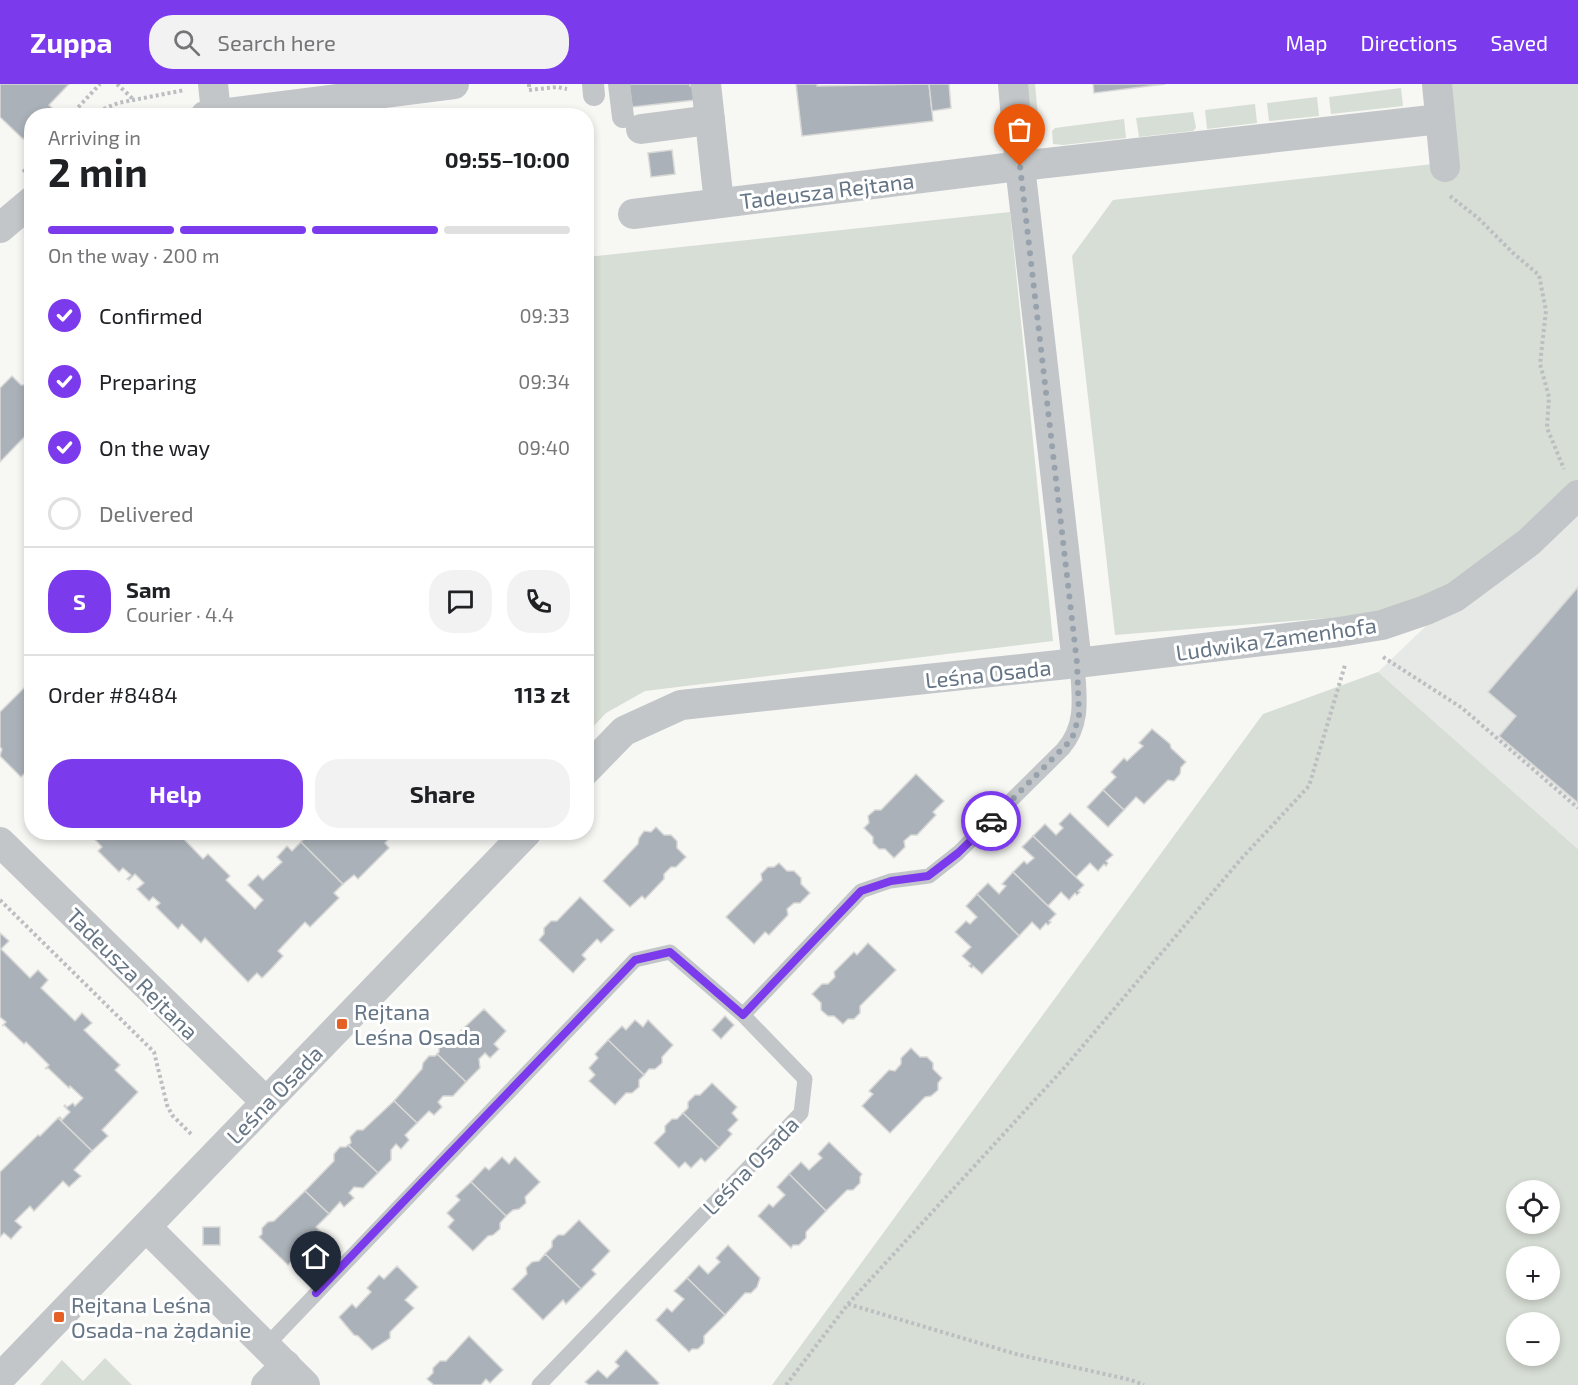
<!DOCTYPE html>
<html lang="en">
<head>
<meta charset="utf-8">
<style>
  :root { --surface:#fff; --page:#f2f2f2; --text:#202124; --muted:#757577; --line:#e0e0e0; --accent:#7c3aed }
  body { margin:0; font-family:"Exo 2",sans-serif; background:var(--page); color:var(--text); height:100vh; display:flex; flex-direction:column; font-size:22px; white-space:nowrap }
  * { box-sizing:border-box; margin:0 }
  p { font-size:20px; color:var(--muted) }
  .icon { flex:none; width:33px; height:33px; fill:none; stroke:currentColor; stroke-width:2; stroke-linecap:round; stroke-linejoin:round }
  .map { position:relative; flex:1; overflow:hidden }
  .drawer { position:absolute; left:24px; top:24px; width:570px; height:732px; display:flex; flex-direction:column; background:var(--surface); border-radius:24px; box-shadow:0 3px 9px #0003 }
  .drawer>* { flex:none }
  .controls { position:absolute; left:1506px; top:1096px; display:grid; gap:12px }
  .controls a { display:grid; place-items:center; width:54px; height:54px; border-radius:50%; background:var(--surface); box-shadow:0 3px 9px #0003; font-size:30px }
  .pin { position:absolute; display:grid; place-items:center; width:51px; height:51px; color:#fff; margin:-62px -26px; border-radius:50% 50% 50% 0; rotate:-45deg; box-shadow:0 0 6px #0007 }
  .pin .icon { rotate:45deg }
  .courier { position:absolute; display:grid; place-items:center; width:60px; height:60px; margin:-30px; border:4px solid #7c3aed; border-radius:50%; background:#fff; color:#222; box-shadow:0 2px 8px #0007 }
  .summary em { font-style:normal; font-weight:700 }
  .summary div { display:flex; flex-direction:column-reverse }
  .summary { display:flex; align-items:center; justify-content:space-between; height:102px; padding:0 24px }
  h1 { font-size:39px; font-weight:700; line-height:45px }
  .bar { display:grid; grid-template-columns:repeat(4,1fr); gap:9px 6px; align-content:center; height:72px; padding:0 24px }
  .bar i { height:8px; border-radius:4px; background:var(--line) }
  .bar .current { background:var(--accent) }
  .bar p { grid-column:span 4 }
  .line { display:flex; align-items:center; gap:15px; padding:0 24px; border-top:2px solid var(--line) }
  .line div { flex:1 }
  .round { display:grid; place-items:center; flex:none; width:63px; height:63px; border-radius:24px; background:var(--page) }
  ol { padding:0 24px; list-style:none }
  li { display:flex; align-items:center; gap:18px; height:66px }
  li p { margin-inline-start:auto }
  li .icon { padding:6px; border-radius:50%; background:var(--accent); color:#fff; stroke-width:4 }
  li:last-child { color:var(--muted) }
  li i { width:33px; height:33px; border:3px solid var(--line); border-radius:50% }
  .button { display:flex; gap:12px; margin-top:auto; padding:12px 24px }
  .button a { flex:1; height:69px; border-radius:24px; background:var(--accent); color:#fff; font-size:24px; font-weight:700; line-height:69px; text-align:center }
  .button a+a { background:var(--page); color:var(--text) }
  header { display:flex; align-items:center; gap:36px; box-sizing:border-box; height:84px; padding:0 30px; background:var(--accent); color:#fff }
  header strong { font-size:28px }
  nav { display:flex; gap:33px; margin-inline-start:auto; font-size:21px }
  .search { width:420px; height:54px; background:var(--page); display:flex; align-items:center; gap:15px; box-sizing:border-box; padding:0 21px; border-radius:24px; color:var(--muted); font-size:22px }
  .map>svg:first-child { display:block }
  .built { fill:#e7e9e7 }
  .green { fill:#d7ded5; fill-rule:evenodd }
  .building { fill:#aab1b8; stroke:#d8d8d6; stroke-width:1.5 }
  .lines { fill:none; stroke-linecap:round; stroke-linejoin:round }
  .path { stroke:#bcbec1; stroke-width:4; stroke-dasharray:3 3; stroke-linecap:butt }
  .service { stroke:#c2c6c9; stroke-width:15 }
  .pedestrian { stroke:#c2c6c9; stroke-width:22 }
  .minor { stroke:#c2c6c9; stroke-width:30 }
  .done { stroke:#98a2ac; stroke-width:6; stroke-dasharray:0 10.8 }
  .route { stroke:#7c3aed; stroke-width:8 }
  .poi-dot { fill:#e56025; stroke:#fff; stroke-width:2 }
  .labels { text-anchor:middle; dominant-baseline:central; stroke-width:6; stroke-linejoin:round; paint-order:stroke }
  .street-label { font-size:22px; fill:#657585; stroke:#fff }
  .poi-label { font-size:22px; fill:#657585; stroke:#fff; text-anchor:start }
</style>
</head>
<body>
<header>
<strong>Zuppa</strong>
<div class="search"><svg class="icon" aria-label="search" viewBox="0 0 24 24"><circle cx="10" cy="10" r="6"/><path d="M15 15l6 6"/></svg>Search here</div>
<nav><a>Map</a><a>Directions</a><a>Saved</a></nav>
</header>
<div class="map">
<svg width="1578" height="1301" viewBox="0 0 1578 1301">
  <rect width="100%" height="100%" fill="#f7f7f4"/>
  <!-- built -->
  <polygon class="built" points="1578,396 1578,765 1378,588"/>
  <!-- green -->
  <g class="green">
    <polygon points="1027,0 1035,0 1038,33 1030,33"/>
    <polygon points="1445,0 1578,0 1578,396 1484,486 1379,530 1115,551 1072,172 1113,116 1433,80 1435,94 1453,92"/>
    <polygon points="1401,4 1403,22 1331,30 1329,13"/>
    <polygon points="1317,13 1319,32 1269,37 1267,19"/>
    <polygon points="1255,20 1257,39 1207,45 1205,26"/>
    <polygon points="555,24 556,31 528,31 528,28"/>
    <polygon points="1193,28 1196,44 1193,47 1139,53 1136,34"/>
    <polygon points="1124,35 1126,54 1063,61 1053,60 1052,47 1055,44"/>
    <polygon points="1010,128 1053,557 645,607 606,629 587,649 587,173"/>
    <path d="M1378,588L1578,765V1301H772L1263,630ZM1516,1107H1550V1140H1516ZM1516,1173H1550V1206H1516ZM1516,1239H1550V1272H1516Z"/>
    <polygon points="105,1274 132,1301 40,1301 62,1276 83,1297"/>
  </g>
  <!-- building -->
  <g class="building">
    <polygon points="0,0 69,0 49,21 57,29 55,32 42,32 40,29 37,32 32,32 32,46 23,55 0,33"/>
    <polygon points="629,0 690,0 690,2 693,1 695,16 632,23"/>
    <polygon points="796,0 817,0 817,2 929,0 933,37 802,52"/>
    <polygon points="929,0 949,0 951,24 932,27"/>
    <polygon points="1093,0 1165,0 1094,9"/>
    <polygon points="672,66 675,90 651,93 648,69"/>
    <polygon points="12,292 21,301 32,301 32,345 0,378 0,304"/>
    <polygon points="1578,503 1578,719 1499,652 1516,632 1488,608"/>
    <polygon points="28,600 32,604 32,694 26,688 21,693 0,672 2,665 0,663 0,628"/>
    <polygon points="1152,645 1170,660 1171,664 1186,678 1181,683 1180,690 1174,697 1168,696 1144,720 1136,713 1124,726 1103,706 1116,693 1111,688 1124,674 1127,677 1143,662 1139,659"/>
    <polygon points="916,690 944,717 933,728 936,731 917,751 911,751 904,757 905,763 894,774 885,765 879,765 873,759 873,753 864,744 869,739 868,732 875,726 881,726"/>
    <polygon points="1103,706 1124,726 1108,743 1087,723"/>
    <polygon points="1070,729 1113,771 1106,777 1108,779 1106,782 1104,780 1098,787 1090,779 1076,793 1033,752 1045,740 1056,751 1063,744 1059,740"/>
    <polygon points="656,743 664,751 671,751 677,757 677,764 686,773 676,783 671,783 664,790 664,795 645,815 642,812 630,823 603,797 638,760 639,754 644,747 651,748"/>
    <polygon points="88,748 177,748 203,775 208,770 230,792 226,796 255,825 263,816 248,801 258,791 263,796 282,778 277,773 287,762 292,767 301,758 343,800 334,809 339,814 310,843 305,838 278,867 283,872 271,885 262,894 257,889 248,898 205,854 201,859 182,840 178,845 156,823 160,819 153,813 149,817 137,805 144,799 135,790 129,796 127,795 131,791 123,784 119,788 98,767 102,763"/>
    <polygon points="309,748 395,748 385,759 389,764 358,795 354,791 343,800 301,758"/>
    <polygon points="1033,752 1084,801 1078,807 1080,808 1077,811 1075,809 1069,816 1061,808 1048,822 1013,788 1024,777 1027,780 1034,774 1022,763"/>
    <polygon points="779,779 787,787 794,787 801,794 801,800 810,809 800,819 794,819 787,825 788,831 769,851 765,848 754,860 726,833 762,796 761,790 768,783 774,783"/>
    <polygon points="1013,788 1056,830 1049,837 1051,838 1048,841 1046,839 1040,846 1032,838 1019,852 977,810 988,799 999,810 1006,802 1002,800"/>
    <polygon points="977,810 1019,852 982,890 973,882 972,884 969,882 971,880 962,872 971,863 955,848 966,837 970,840 977,833 966,822"/>
    <polygon points="580,813 614,846 601,859 597,855 582,871 586,875 573,889 539,856 544,850 544,844 551,837 557,837"/>
    <polygon points="0,849 9,857 1,865 30,894 38,886 48,896 41,904 75,937 82,929 92,939 84,946 120,981 115,986 138,1008 102,1046 108,1052 92,1067 58,1034 60,1033 62,1036 70,1028 64,1022 65,1021 67,1023 73,1019 75,1022 83,1014 70,1002 69,1004 48,984 45,985 49,981 26,958 24,960 4,941 2,942 6,938 0,933"/>
    <polygon points="868,859 896,886 860,922 860,929 854,935 848,935 843,940 834,932 828,932 821,926 821,919 812,910 822,900 828,900 835,893 834,888 854,868 857,871"/>
    <polygon points="484,925 506,947 494,960 499,965 490,974 485,969 479,975 480,984 466,998 437,970 439,968 439,961 446,955 452,955"/>
    <polygon points="725,932 734,941 721,955 712,946"/>
    <polygon points="635,936 643,943 648,936 673,961 662,973 662,979 655,985 649,985 644,991 608,956 622,942 626,946"/>
    <polygon points="608,956 644,991 639,996 639,1003 632,1009 626,1009 615,1021 589,997 595,991 589,984 598,974 595,970"/>
    <polygon points="911,964 920,973 927,973 933,979 933,985 942,994 938,999 938,1006 931,1012 925,1013 890,1049 862,1022 873,1010 869,1007 889,986 895,987 901,980 901,974"/>
    <polygon points="437,970 466,998 453,1012 443,1012 438,1018 442,1023 434,1031 429,1027 417,1039 394,1017 422,985 423,979 429,972 435,972"/>
    <polygon points="712,999 737,1023 732,1029 738,1036 728,1046 732,1050 719,1064 683,1029 688,1024 688,1018 695,1011 700,1011"/>
    <polygon points="394,1017 417,1039 405,1051 409,1056 401,1065 396,1060 391,1066 391,1076 378,1089 348,1061 351,1059 350,1053 357,1046 363,1046"/>
    <polygon points="683,1029 719,1064 705,1078 701,1074 691,1084 685,1078 679,1084 654,1059 665,1048 665,1042 672,1035 677,1035"/>
    <polygon points="58,1034 92,1067 74,1086 81,1092 69,1103 63,1097 34,1127 30,1122 15,1137 22,1143 11,1155 4,1149 0,1153 0,1088 38,1051 40,1052"/>
    <polygon points="829,1058 862,1090 860,1093 860,1099 853,1106 847,1106 826,1127 789,1090 801,1078 809,1086 822,1074 818,1070"/>
    <polygon points="348,1061 378,1089 363,1104 354,1103 349,1109 354,1114 344,1123 340,1118 329,1130 305,1107 334,1077 334,1070 340,1063 346,1063"/>
    <polygon points="502,1073 509,1080 515,1073 540,1098 525,1113 526,1119 519,1125 513,1126 506,1132 471,1098 485,1083 489,1086"/>
    <polygon points="789,1090 826,1127 806,1148 806,1154 799,1161 793,1161 791,1164 758,1132 769,1120 773,1123 785,1111 777,1103"/>
    <polygon points="471,1098 506,1132 500,1139 500,1145 493,1151 488,1152 473,1167 448,1143 454,1136 447,1129 460,1116 456,1112"/>
    <polygon points="305,1107 329,1130 316,1143 321,1148 312,1156 307,1152 301,1158 302,1167 288,1181 259,1153 262,1150 262,1144 268,1138 274,1137"/>
    <polygon points="579,1136 610,1167 592,1186 596,1190 581,1205 545,1170 552,1163 552,1157 558,1151 564,1151"/>
    <rect x="203" y="1143" width="17" height="18"/>
    <polygon points="728,1161 760,1194 757,1203 751,1209 745,1209 725,1231 687,1194 699,1181 708,1190 720,1178 716,1174"/>
    <polygon points="545,1170 581,1205 566,1220 563,1216 543,1236 512,1205 527,1190 526,1184 532,1178 539,1177"/>
    <polygon points="397,1182 418,1203 405,1216 414,1224 390,1248 390,1254 372,1266 358,1252 354,1251 339,1233 352,1220 356,1224 371,1208 367,1204 379,1191 384,1195"/>
    <polygon points="687,1194 725,1231 704,1252 704,1259 698,1265 692,1265 689,1268 656,1236 667,1224 672,1228 684,1215 674,1207"/>
    <polygon points="469,1252 503,1286 490,1299 486,1295 481,1301 434,1301 427,1295 433,1289 433,1284 440,1277 446,1277"/>
    <polygon points="626,1266 659,1299 657,1301 589,1301 585,1298 598,1286 607,1294 619,1282 615,1278"/>
  </g>
  <g class="lines">
    <!-- path -->
    <g class="path">
      <polyline points="117,0 134,16"/>
      <polyline points="529,0 529,6 557,3 567,5"/>
      <polyline points="70,32 100,0"/>
      <polyline points="87,32 118,19 185,6"/>
      <polyline points="23,88 32,79"/>
      <polyline points="1450,112 1478,134 1513,169 1539,191 1546,227 1540,280 1549,313 1547,344 1564,385"/>
      <polyline points="1383,573 1462,624 1578,724"/>
      <polyline points="0,816 154,968 167,1021 172,1031 193,1052"/>
      <polyline points="848,1220 1016,1270 1131,1296 1144,1301"/>
      <polyline points="786,1301 848,1220 1065,983 1241,775 1309,702 1345,581"/>
    </g>
    <!-- service -->
    <g class="service">
      <path d="M743,931L861,807L890,797L929,792L958,769L1063,665C1085,640 1079,611 1077,579"/>
      <polyline points="266,1262 635,876 670,868 743,931 805,995 801,1029 539,1301"/>
    </g>
    <!-- pedestrian -->
    <g class="pedestrian">
      <polyline points="593,0 594,11"/>
      <polyline points="619,0 623,33"/>
    </g>
    <!-- minor -->
    <g class="minor">
      <polyline points="213,0 216,29"/>
      <polyline points="706,0 719,119"/>
      <polyline points="1013,0 1020,82 1077,579"/>
      <polyline points="1437,0 1445,83"/>
      <polyline points="205,32 454,0"/>
      <polyline points="641,45 710,36"/>
      <polyline points="633,130 1020,82 1440,35"/>
      <polyline points="0,144 32,117"/>
      <polyline points="586,686 624,647 681,621 1077,579 1339,548 1382,541 1426,526 1455,513 1529,458 1578,411"/>
      <polyline points="0,758 266,1018"/>
      <polyline points="146,1143 305,1301"/>
      <polyline points="0,1294 527,748"/>
      <polyline points="266,1301 286,1281"/>
    </g>
  </g>
  <g class="lines">
    <!-- done -->
    <polyline class="done" points="991,737 1072,655 1079,632 1077,579 1020,82"/>
    <!-- route -->
    <polyline class="route" points="316,1209 635,876 670,868 743,931 861,807 891,797 928,792 958,769 991,737"/>
  </g>
  <!-- markers -->
  <g class="poi-dot">
    <rect x="336" y="934" width="12" height="12" rx="3"/>
    <rect x="53" y="1227" width="12" height="12" rx="3"/>
  </g>
  <g class="labels">
    <!-- street labels -->
    <g class="street-label">
      <text transform="translate(827 106) rotate(-7)">Tadeusza Rejtana</text>
      <text transform="translate(1276 554) rotate(-8)">Ludwika Zamenhofa</text>
      <text transform="translate(988 589) rotate(-6)">Leśna Osada</text>
      <text transform="translate(133 889) rotate(45)">Tadeusza Rejtana</text>
      <text transform="translate(274 1010) rotate(-46)">Leśna Osada</text>
      <text transform="translate(750 1081) rotate(-46)">Leśna Osada</text>
    </g>
    <!-- poi labels -->
    <g class="poi-label">
      <text x="354" y="927">Rejtana<tspan x="354" dy="25">Leśna Osada</tspan></text>
      <text x="71" y="1220">Rejtana Leśna<tspan x="71" dy="25">Osada-na żądanie</tspan></text>
    </g>
  </g>
</svg>
<div class="controls">
<a><svg class="icon" aria-label="locate" viewBox="0 0 24 24"><circle cx="12" cy="12" r="6"/><path d="M12 2v4M12 18v4M2 12h4M18 12h4"/></svg></a>
<a>+</a>
<a>−</a>
</div>
<div class="pin" style="left:1020px;top:82px;background:#ea580c"><svg class="icon" aria-label="bag" viewBox="0 0 24 24"><path d="M5 8h14l-1 12H6zM9 8a3 3 0 0 1 6 0"/></svg></div>
<div class="pin" style="left:316px;top:1209px;background:#1f2937"><svg class="icon" aria-label="home" viewBox="0 0 24 24"><path d="M3 11l9-7 9 7M6 9v11h12V9"/></svg></div>
<div class="courier" style="left:991px;top:737px"><svg class="icon" aria-label="car" viewBox="0 0 24 24"><path d="M5 17H2v-5l4-1 3-4h7l3 4 3 1v5h-3M9 17h6M6 11h13"/><circle cx="7" cy="17" r="2"/><circle cx="17" cy="17" r="2"/></svg></div>
<section class="drawer">
<div class="summary"><div><h1>2 min</h1><p>Arriving in</p></div><em>09:55–10:00</em></div>
<div class="bar"><i class="current"></i><i class="current"></i><i class="current"></i><i></i><p>On the way · 200 m</p></div>
<ol>
<li><svg class="icon" aria-label="check" viewBox="0 0 24 24"><path d="M5 12l5 5 9-10"/></svg>Confirmed<p>09:33</p></li>
<li><svg class="icon" aria-label="check" viewBox="0 0 24 24"><path d="M5 12l5 5 9-10"/></svg>Preparing<p>09:34</p></li>
<li><svg class="icon" aria-label="check" viewBox="0 0 24 24"><path d="M5 12l5 5 9-10"/></svg>On the way<p>09:40</p></li>
<li><i></i>Delivered</li>
</ol>
<div class="line" style="height:108px"><b class="round" style="background:var(--accent);color:#fff">S</b><div><b>Sam</b><p>Courier · 4.4</p></div><a class="round"><svg class="icon" aria-label="chat" viewBox="0 0 24 24"><path d="M4 5h16v11H9l-5 4z"/></svg></a><a class="round"><svg class="icon" aria-label="phone" viewBox="0 0 24 24"><path d="M5 4h4l2 5-3 2q2 4 5 5l2-3 5 2v4C11 20 4 13 5 4z"/></svg></a></div>
<div class="line" style="height:78px"><div>Order #8484</div><b>113 zł</b></div>
<div class="button"><a>Help</a><a>Share</a></div>
</section>
</div>
</body>
</html>
